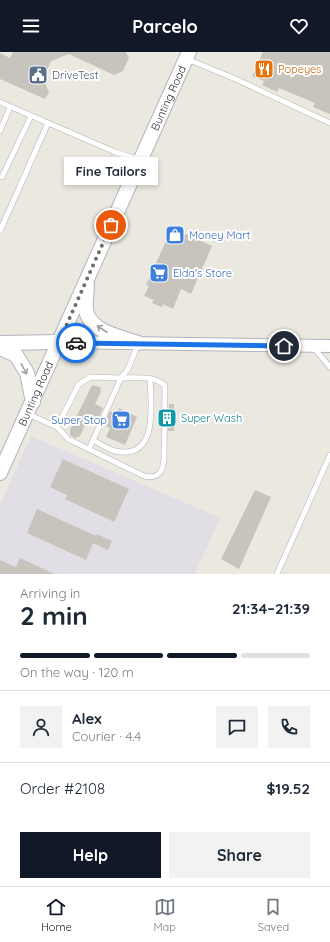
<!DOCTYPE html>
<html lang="en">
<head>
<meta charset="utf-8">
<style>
  :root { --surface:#fff; --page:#f2f2f3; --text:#1f2937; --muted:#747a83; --line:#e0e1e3; --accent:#111827 }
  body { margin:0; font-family:Quicksand,sans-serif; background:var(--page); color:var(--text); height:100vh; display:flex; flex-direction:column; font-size:15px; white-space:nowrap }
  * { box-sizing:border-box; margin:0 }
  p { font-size:13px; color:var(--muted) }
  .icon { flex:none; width:22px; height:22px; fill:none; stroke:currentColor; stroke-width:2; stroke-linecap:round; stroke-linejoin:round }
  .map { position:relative; height:522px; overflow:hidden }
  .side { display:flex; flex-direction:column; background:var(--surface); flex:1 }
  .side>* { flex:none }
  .pin { position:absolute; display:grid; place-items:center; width:34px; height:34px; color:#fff; margin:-17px; border:2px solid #fff; border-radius:50%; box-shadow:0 1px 4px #0007 }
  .courier { position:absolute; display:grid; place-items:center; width:40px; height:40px; margin:-20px; border:3px solid #1a73e8; border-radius:50%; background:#fff; color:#222; box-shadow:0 1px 5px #0007 }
  .bubble { position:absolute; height:28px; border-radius:0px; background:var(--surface); box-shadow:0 2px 6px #0003; font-size:13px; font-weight:700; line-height:28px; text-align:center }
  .overview em { font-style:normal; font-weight:700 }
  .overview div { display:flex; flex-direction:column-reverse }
  .overview { display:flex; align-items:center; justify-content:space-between; height:68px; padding:0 20px }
  h1 { font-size:26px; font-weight:700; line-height:30px }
  .bar { display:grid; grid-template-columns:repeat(4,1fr); gap:6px 4px; align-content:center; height:48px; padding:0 20px }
  .bar i { height:5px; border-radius:3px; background:var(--line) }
  .bar .on { background:var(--accent) }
  .bar p { grid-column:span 4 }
  .line { display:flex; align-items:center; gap:10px; padding:0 20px; border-top:1px solid var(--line) }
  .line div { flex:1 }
  .round { display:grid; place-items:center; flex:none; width:42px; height:42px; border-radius:0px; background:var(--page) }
  .cta { display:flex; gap:8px; margin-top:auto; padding:8px 20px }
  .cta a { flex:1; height:46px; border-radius:0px; background:var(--accent); color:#fff; font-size:16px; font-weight:700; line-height:46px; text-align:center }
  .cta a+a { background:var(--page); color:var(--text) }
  header { display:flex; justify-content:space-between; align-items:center; height:52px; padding:0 20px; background:var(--accent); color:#fff; font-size:18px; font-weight:700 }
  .tab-bar { display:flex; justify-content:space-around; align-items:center; height:56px; border-top:1px solid var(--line); background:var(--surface); font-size:11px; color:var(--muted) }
  .tab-bar a { display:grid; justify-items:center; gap:2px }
  .tab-bar .on { color:var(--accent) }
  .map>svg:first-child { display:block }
  .industrial { fill:#e1dee5 }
  .building { fill:#c7c4be }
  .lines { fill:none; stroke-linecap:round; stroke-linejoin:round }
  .service-casing { stroke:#b2b3bd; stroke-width:6 }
  .tertiary-casing { stroke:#b2b3bd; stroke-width:14 }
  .secondary-casing { stroke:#b2b3bd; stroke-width:16 }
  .service { stroke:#fff; stroke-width:5 }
  .tertiary { stroke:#fff; stroke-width:12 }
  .secondary { stroke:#fff; stroke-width:14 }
  .oneway { stroke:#a0a0a0 }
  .done { stroke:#6e6d6a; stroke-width:4; stroke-dasharray:0 7.2 }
  .route { stroke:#1a73e8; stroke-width:5 }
  .labels { text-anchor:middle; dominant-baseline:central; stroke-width:4; stroke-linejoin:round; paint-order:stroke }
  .food-label { font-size:11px; fill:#c56008; stroke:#fff; text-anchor:start }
  .service-label { font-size:11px; fill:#4e5e75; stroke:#fff; text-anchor:start }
  .street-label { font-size:11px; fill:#2b2b2b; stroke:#fff }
  .shop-label { font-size:11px; fill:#366cbe; stroke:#fff; text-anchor:start }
  .culture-label { font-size:11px; fill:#0d838f; stroke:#fff; text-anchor:start }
</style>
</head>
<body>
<header><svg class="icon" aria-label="menu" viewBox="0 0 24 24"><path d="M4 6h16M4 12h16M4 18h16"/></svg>Parcelo<svg class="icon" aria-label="heart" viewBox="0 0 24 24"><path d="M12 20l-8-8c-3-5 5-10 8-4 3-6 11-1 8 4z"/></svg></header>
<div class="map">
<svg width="330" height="522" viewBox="0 0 330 522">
  <rect width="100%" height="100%" fill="#ebe8df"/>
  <!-- industrial -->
  <polygon class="industrial" points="31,384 220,466 195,522 0,522 0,453"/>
  <!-- building -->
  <g class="building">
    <polygon points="13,0 126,0 129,6 123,19 114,23 69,2 51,9 43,27 49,40 45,47 0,27 0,1 10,6"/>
    <polygon points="263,0 330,0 330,62 313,55 315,51 279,36 277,40 262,33 264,29 252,24"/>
    <polygon points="172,176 212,194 191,242 181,237 173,257 163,252 162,255 152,251 154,248 144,244 149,234 146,233"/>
    <polygon points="92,333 100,335 101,340 95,352 103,356 97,370 88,366 80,384 75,386 70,383 70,378"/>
    <polygon points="169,352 174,352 174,379 168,379"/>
    <polygon points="119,356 137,365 125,393 106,385 110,376 104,373 110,359 116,362"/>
    <polygon points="63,407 129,437 114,470 65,447 67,443 50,435"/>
    <polygon points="255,438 271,445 239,517 221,507"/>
    <polygon points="37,457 96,484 97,482 112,489 108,498 93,491 86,508 27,481"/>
    <polygon points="20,506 55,522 0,522 0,508 16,515"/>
  </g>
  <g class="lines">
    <defs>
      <g id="service">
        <polyline points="187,7 231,25 330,71"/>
        <polyline points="0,50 48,71"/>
        <polyline points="0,79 10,55"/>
        <polyline points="2,125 31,64"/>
        <polyline points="0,179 48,71 115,100 140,108"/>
        <polyline points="313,295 330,315"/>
        <polyline points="28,362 57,375 79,332 91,325 121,326 128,317 138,292"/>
        <path d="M57,375L68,387L144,424C159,427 163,420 164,406L165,334C155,323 135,326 121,326L89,397"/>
        <path d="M93,388C100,392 108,397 115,399C159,409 151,352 150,327"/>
        <polyline points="277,522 330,403"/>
      </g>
      <polyline id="tertiary" points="59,290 330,294"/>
      <g id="secondary">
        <path d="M87,233C87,241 84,254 87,262C94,281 122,285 138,291"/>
        <polyline points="0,291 59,290"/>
        <polyline points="0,296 16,303 27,321 33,350"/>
        <path id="s1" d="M0,421L189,0"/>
      </g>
    </defs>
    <!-- service casing -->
    <use href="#service" class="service-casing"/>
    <!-- tertiary casing -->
    <use href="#tertiary" class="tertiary-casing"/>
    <!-- secondary casing -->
    <use href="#secondary" class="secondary-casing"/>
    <!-- service -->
    <use href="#service" class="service"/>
    <!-- tertiary -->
    <use href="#tertiary" class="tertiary"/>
    <!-- secondary -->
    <use href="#secondary" class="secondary"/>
  </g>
  <!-- one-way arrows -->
  <defs><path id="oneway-shaft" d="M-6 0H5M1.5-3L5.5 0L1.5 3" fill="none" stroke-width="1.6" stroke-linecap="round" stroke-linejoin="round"/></defs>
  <g class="oneway">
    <use href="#oneway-shaft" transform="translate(102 277) rotate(-147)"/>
    <use href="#oneway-shaft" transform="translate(24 317) rotate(62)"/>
  </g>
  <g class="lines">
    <!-- done -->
    <polyline class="done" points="76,291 59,290 111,173"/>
    <!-- route -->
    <polyline class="route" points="76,291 284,294"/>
  </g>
  <!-- icons -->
  <defs>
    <symbol id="restaurant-square" viewBox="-11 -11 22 22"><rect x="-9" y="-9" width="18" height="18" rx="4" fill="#e8710a" stroke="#fff"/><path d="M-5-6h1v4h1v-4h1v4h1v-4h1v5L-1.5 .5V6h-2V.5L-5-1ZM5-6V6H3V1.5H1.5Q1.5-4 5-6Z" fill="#fff"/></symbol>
    <symbol id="civic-square" viewBox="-11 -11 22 22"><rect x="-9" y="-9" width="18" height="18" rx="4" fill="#5c6f8a" stroke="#fff"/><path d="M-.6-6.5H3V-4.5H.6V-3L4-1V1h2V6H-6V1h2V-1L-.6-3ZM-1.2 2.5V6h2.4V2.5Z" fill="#fff"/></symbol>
    <symbol id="shop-square" viewBox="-11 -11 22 22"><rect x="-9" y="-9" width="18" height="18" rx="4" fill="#3f7fe0" stroke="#fff"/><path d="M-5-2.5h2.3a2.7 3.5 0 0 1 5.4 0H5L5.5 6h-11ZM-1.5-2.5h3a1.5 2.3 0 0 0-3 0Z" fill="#fff"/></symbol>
    <symbol id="supermarket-square" viewBox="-11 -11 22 22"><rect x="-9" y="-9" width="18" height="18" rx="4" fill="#3f7fe0" stroke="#fff"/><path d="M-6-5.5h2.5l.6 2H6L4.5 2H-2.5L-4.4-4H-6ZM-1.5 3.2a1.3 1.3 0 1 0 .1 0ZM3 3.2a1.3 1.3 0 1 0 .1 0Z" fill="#fff"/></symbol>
    <symbol id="building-square" viewBox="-11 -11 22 22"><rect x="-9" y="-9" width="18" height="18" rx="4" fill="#0f9aa8" stroke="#fff"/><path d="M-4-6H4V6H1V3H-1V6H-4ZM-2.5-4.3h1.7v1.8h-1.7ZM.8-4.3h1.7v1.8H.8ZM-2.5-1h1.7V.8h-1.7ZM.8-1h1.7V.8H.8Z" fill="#fff"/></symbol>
  </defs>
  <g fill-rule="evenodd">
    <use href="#restaurant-square" x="253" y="6" width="22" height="22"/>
    <use href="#civic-square" x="27" y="12" width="22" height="22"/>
    <use href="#shop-square" x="164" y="172" width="22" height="22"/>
    <use href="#supermarket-square" x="148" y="210" width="22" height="22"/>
    <use href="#building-square" x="156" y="355" width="22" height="22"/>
    <use href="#supermarket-square" x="110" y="357" width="22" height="22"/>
  </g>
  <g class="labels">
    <!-- food labels -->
    <g class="food-label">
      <text x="278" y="17">Popeyes</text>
    </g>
    <!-- service labels -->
    <g class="service-label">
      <text x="52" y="23">DriveTest</text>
    </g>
    <!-- street labels -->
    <g class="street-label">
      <text stroke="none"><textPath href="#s1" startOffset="411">Bunting Road</textPath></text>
      <text stroke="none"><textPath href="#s1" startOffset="87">Bunting Road</textPath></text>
    </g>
    <!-- shop labels -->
    <g class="shop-label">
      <text x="189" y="183">Money Mart</text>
      <text x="173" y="221">Elda's Store</text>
      <text x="107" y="368" text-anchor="end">Super Stop</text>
    </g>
    <!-- culture labels -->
    <g class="culture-label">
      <text x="181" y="366">Super Wash</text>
    </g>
  </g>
</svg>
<div class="pin" style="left:111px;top:173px;background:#ea580c"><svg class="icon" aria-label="bag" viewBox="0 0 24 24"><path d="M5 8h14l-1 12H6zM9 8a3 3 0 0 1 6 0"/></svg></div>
<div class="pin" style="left:284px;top:294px;background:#1f2937"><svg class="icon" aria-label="home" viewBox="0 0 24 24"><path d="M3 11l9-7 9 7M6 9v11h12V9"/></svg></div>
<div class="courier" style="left:76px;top:291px"><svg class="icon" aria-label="car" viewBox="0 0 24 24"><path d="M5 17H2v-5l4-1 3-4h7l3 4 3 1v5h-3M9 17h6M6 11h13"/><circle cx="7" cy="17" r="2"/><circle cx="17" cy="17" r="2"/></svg></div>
<div class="bubble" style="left:64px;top:105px;width:94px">Fine Tailors</div>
</div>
<section class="side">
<div class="overview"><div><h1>2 min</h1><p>Arriving in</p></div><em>21:34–21:39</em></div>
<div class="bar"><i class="on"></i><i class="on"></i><i class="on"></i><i></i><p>On the way · 120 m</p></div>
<div class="line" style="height:72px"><a class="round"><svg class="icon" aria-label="person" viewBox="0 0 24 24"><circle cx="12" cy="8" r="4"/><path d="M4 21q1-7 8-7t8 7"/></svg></a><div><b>Alex</b><p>Courier · 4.4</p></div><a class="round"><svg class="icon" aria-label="chat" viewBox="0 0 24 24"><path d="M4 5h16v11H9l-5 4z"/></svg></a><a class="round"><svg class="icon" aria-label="phone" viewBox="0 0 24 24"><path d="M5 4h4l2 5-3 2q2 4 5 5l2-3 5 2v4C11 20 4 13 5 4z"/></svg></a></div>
<div class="line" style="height:52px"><div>Order #2108</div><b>$19.52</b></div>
<div class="cta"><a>Help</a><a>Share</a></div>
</section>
<nav class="tab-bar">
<a class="on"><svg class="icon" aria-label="home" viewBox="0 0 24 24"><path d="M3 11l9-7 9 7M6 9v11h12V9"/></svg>Home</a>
<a><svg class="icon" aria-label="map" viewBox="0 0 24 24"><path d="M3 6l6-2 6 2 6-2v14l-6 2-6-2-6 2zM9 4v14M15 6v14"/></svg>Map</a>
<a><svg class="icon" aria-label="saved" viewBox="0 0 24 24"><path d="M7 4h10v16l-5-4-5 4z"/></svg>Saved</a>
</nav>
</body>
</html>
